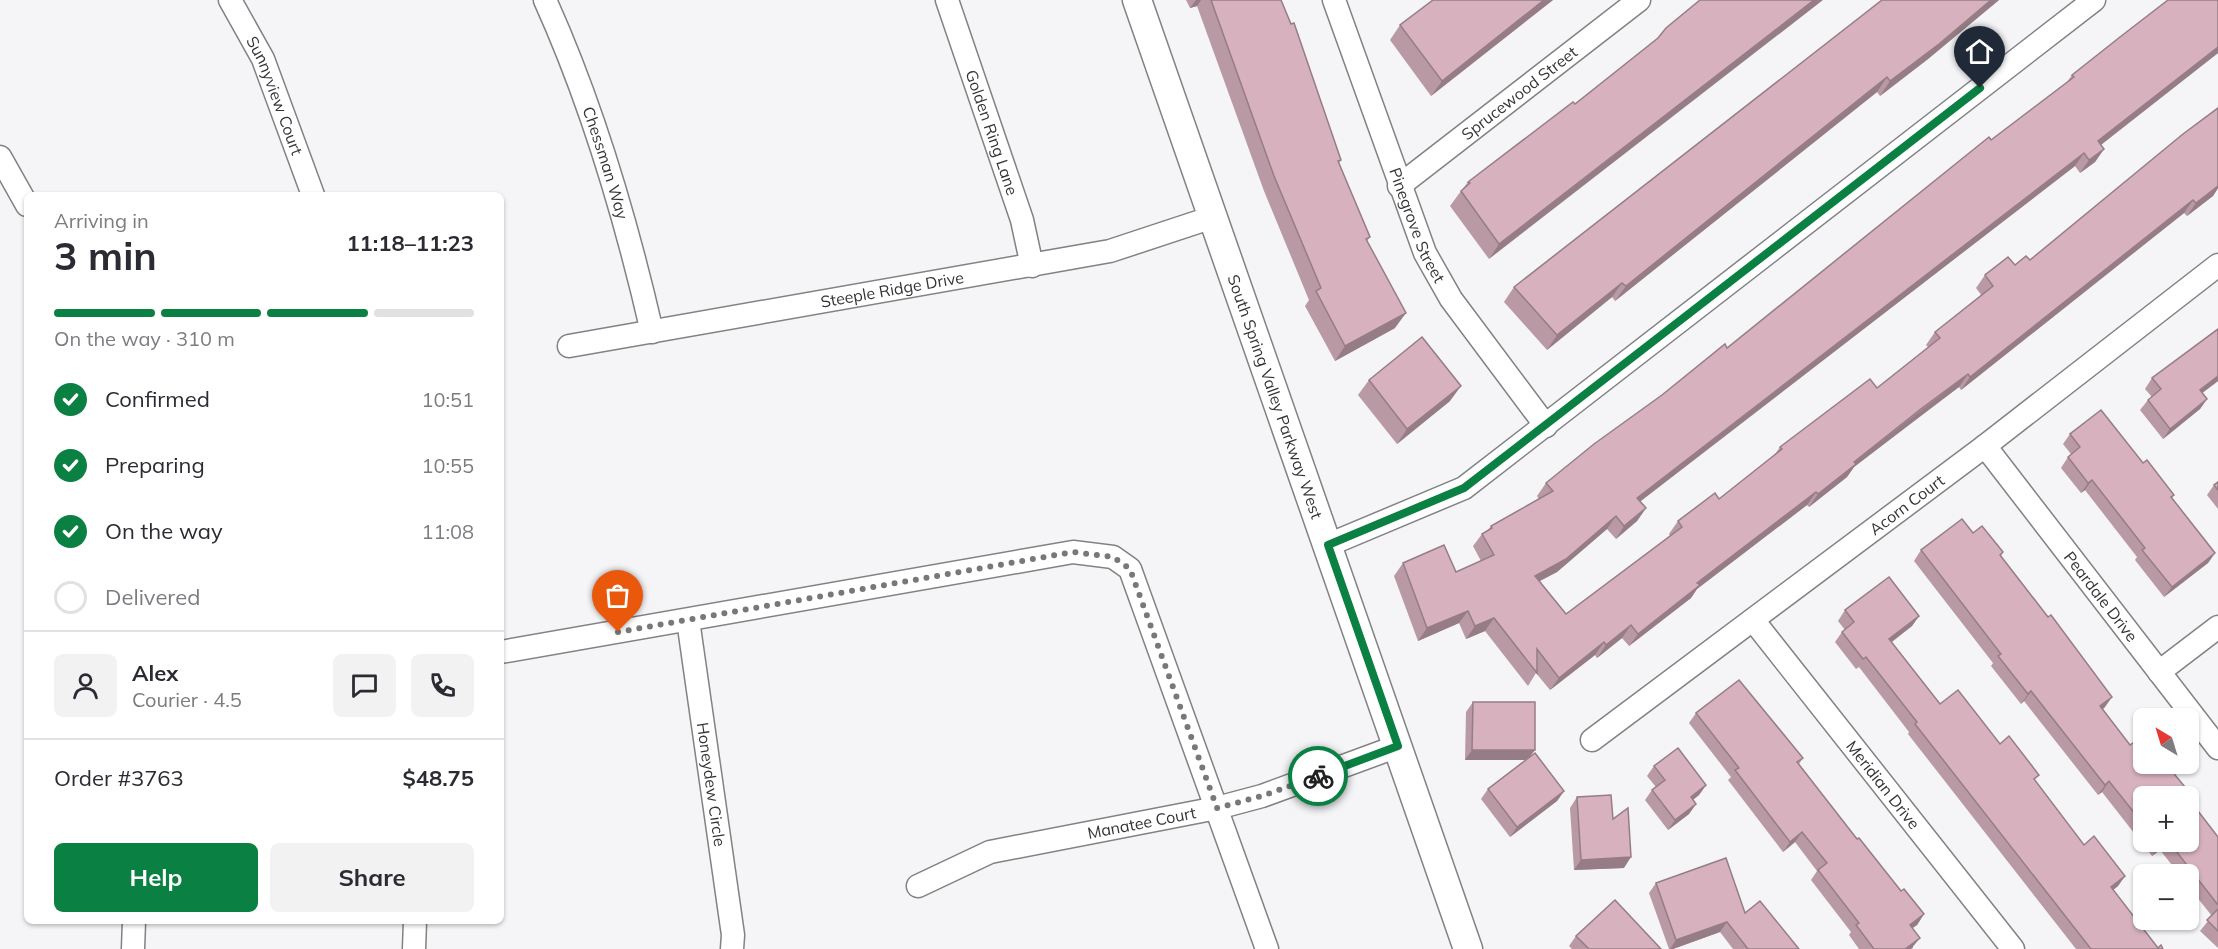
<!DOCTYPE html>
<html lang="en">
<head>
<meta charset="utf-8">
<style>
  :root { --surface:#fff; --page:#f2f2f3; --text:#2b2b33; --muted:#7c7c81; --line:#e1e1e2; --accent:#0b8043 }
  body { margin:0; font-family:Mulish,sans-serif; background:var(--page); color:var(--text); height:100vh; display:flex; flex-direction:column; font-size:22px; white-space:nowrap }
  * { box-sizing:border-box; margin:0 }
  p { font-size:20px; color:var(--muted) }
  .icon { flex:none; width:33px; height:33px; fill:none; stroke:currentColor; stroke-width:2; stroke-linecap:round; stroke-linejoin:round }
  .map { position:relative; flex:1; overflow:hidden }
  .details { position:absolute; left:24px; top:192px; width:480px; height:732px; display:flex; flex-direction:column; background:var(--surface); border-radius:9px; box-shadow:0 2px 4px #0004 }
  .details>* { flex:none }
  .needle { width:39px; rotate:322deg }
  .controls { position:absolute; left:2133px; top:708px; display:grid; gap:12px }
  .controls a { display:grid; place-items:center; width:66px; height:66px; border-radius:9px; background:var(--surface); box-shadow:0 2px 4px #0004; font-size:30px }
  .pin { position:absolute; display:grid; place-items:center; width:51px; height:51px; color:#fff; margin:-62px -26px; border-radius:50% 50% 50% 0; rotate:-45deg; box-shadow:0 0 6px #0007 }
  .pin .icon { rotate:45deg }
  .courier { position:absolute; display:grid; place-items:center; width:60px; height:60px; margin:-30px; border:4px solid #0b8043; border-radius:50%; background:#fff; color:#222; box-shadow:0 2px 8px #0007 }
  .overview em { font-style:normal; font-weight:700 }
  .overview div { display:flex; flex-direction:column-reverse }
  .overview { display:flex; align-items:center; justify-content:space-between; height:102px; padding:0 30px }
  h1 { font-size:39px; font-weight:700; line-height:45px }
  .bar { display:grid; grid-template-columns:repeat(4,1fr); gap:9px 6px; align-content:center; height:72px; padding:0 30px }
  .bar i { height:8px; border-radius:4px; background:var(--line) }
  .bar .current { background:var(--accent) }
  .bar p { grid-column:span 4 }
  .line { display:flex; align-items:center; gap:15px; padding:0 30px; border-top:2px solid var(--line) }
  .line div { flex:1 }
  .round { display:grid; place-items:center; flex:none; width:63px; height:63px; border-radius:9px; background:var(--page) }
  ol { padding:0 30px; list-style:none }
  li { display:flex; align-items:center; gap:18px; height:66px }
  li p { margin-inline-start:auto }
  li .icon { padding:6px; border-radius:50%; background:var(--accent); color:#fff; stroke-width:4 }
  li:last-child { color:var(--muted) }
  li i { width:33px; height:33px; border:3px solid var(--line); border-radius:50% }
  .primary-button { display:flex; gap:12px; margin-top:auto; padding:12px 30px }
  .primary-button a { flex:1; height:69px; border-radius:9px; background:var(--accent); color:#fff; font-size:24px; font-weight:700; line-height:69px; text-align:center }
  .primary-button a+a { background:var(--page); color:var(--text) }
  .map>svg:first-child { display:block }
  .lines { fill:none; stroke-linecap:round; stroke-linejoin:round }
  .minor-casing { stroke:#828184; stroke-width:25 }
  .tertiary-casing { stroke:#828184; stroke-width:31 }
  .minor { stroke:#fff; stroke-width:22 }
  .tertiary { stroke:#fff; stroke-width:28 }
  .wall { fill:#b999a3; fill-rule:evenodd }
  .shaded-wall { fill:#967d85 }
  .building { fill:#d7b2be; stroke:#967d85; stroke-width:1.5 }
  .done { stroke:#787779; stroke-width:6; stroke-dasharray:0 10.8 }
  .route { stroke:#0b8043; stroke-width:8 }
  .labels { text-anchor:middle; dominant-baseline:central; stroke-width:5; stroke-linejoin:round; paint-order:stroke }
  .street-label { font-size:16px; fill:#343335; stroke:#f5f4f7 }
</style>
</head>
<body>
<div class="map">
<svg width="2218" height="949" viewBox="0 0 2218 949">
  <rect width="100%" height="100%" fill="#f5f4f7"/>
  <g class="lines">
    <defs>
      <g id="minor">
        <path id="s1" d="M230,0L263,59L313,195"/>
        <path id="s2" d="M545,0C593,106 626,219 652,332"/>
        <path id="s3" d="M947,0L1022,220L1032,266"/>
        <path id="s4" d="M1334,0L1425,253L1451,299L1546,426"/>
        <polyline points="0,157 27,205"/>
        <path id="s5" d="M1399,186L1639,0"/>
        <path id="s6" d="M569,346L1110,251L1213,217"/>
        <path id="s7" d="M1985,446L2218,748"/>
        <polyline points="1328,545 1464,488 2094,0"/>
        <path id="s8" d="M688,620L733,935L732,949"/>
        <path id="s9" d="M1753,620L2013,949"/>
        <polyline points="501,652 1073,552 1113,557 1130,569 1267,949"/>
        <polyline points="2159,672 2218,627"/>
        <path id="s10" d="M1592,740L1985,446L2218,265"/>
        <path id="s11" d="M918,886L990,852L1217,808L1262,796L1398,746"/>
        <polyline points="133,949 134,921"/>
        <polyline points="414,949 415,921"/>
      </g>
      <g id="tertiary">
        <path id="s12" d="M1137,0L1468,949"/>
      </g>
    </defs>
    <!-- minor casing -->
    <use href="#minor" class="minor-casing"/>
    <!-- tertiary casing -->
    <use href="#tertiary" class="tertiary-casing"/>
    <!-- minor -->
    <use href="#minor" class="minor"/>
    <!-- tertiary -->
    <use href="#tertiary" class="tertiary"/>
  </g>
  <!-- wall -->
  <g class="wall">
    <polygon points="1186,0 1281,0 1341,160 1339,163 1370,237 1367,241 1395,328 1335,361 1305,306 1309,300 1264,191 1197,6 1190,8"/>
    <polygon points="1553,0 1431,96 1390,40 1400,25"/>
    <polygon points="1882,0 1999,0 1928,59 1880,96 1877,92 1615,301 1612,297 1547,350 1504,302 1514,287"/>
    <polygon points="2218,0 2218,53 2101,145 2104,149 2095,162 2080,173 2075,166 1640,501 1646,508 1637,521 1616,539 1607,529 1557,572 1540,581 1566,614 1670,536 1669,534 1678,521 1719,499 1773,457 1780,447 1877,388 1928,347 1926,345 1935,332 1982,296 1976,288 1985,275 2030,260 2218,108 2218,188 2213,196 2187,216 2184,213 1961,390 1959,387 1913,421 1854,467 1847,477 1809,507 1807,505 1697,589 1691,598 1629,646 1622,638 1597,658 1595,655 1550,690 1536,673 1528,686 1485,631 1466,639 1459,623 1418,641 1394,576 1403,563 1456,572 1481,561 1473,546 1482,534 1488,530 1491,526 1539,499 1537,496 1546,483 1727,348 2067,82 2072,75"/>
    <polygon points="1658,38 1489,259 1450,206 1461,191 1468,182 1575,104"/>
    <polygon points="2218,329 2218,381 2202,393 2207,399 2200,409 2163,439 2140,410 2148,400 2152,397 2145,389 2152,378"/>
    <polygon points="1369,380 1450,401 1397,444 1358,395"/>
    <polygon points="2070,434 2143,463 2174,495 2172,498 2215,553 2208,563 2164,597 2135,560 2137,557 2085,490 2081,493 2061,468 2068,457 2071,454 2063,444"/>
    <polygon points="2218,482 2218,509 2207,495 2214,485"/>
    <path d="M1973,533L2003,552L2001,556L2105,707L2103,709L2130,745L2195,799L2192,803L2218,837V948L2200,931L2212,916L2188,886V874H2179L2160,850L2152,856L2102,792L2098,795L2024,701L2021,704L1991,666L1993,663L1914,561L1921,550ZM2144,796L2188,842H2144Z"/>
    <polygon points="1845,610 1919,616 1912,626 1892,642 1940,704 2000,744 2035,781 2084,845 2125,876 2118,886 2113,890 2158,948 2163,949 2076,949 1908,734 1909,732 1859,667 1856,669 1835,642 1842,632 1845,630 1838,621"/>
    <polygon points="1473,702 1535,750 1531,755 1564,791 1557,801 1510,837 1481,799 1488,789 1525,760 1465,760 1466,712"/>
    <polygon points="1696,713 1803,758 1799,764 1857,839 1901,891 1924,914 1917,925 1912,928 1913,948 1911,949 1859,949 1849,935 1851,932 1811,880 1817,871 1795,842 1783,852 1728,780 1731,777 1689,723"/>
    <polygon points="1654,766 1706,785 1699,795 1693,800 1696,804 1689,814 1668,830 1645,800 1652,790 1656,787 1647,776"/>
    <polygon points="1577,797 1613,819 1624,868 1574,870 1570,808"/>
    <polygon points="1656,883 1745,913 1799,949 1733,949 1720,932 1673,949 1669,949 1649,893"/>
    <polygon points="1576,936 1661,949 1572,949 1569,946"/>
  </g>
  <!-- shaded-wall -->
  <g class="shaded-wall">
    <polygon points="1196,0 1201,0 1197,6 1190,8"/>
    <polygon points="1544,0 1553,0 1431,96 1442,81"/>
    <polygon points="1814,0 1823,0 1489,259 1499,244"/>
    <polygon points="1991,0 1999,0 1928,59 1880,96 1890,81"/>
    <polygon points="2218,47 2218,53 2089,154 2098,141"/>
    <polygon points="1887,77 1877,92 1615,301 1626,286"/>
    <polygon points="2104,149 2095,162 2080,173 2089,160"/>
    <polygon points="2084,153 2075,166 1628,511 1637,498"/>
    <polygon points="2218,184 2218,188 2213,196 2187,216 2196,203"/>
    <polygon points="2193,200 2184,213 1961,390 1970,377"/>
    <polygon points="1622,283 1612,297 1547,350 1557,335"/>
    <polygon points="1406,313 1395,328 1335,361 1345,346"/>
    <polygon points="1968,374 1959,387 1854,467 1847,477 1809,507 1818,494 1854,462"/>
    <polygon points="2218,376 2218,381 2193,400 2200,390"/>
    <polygon points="1461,386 1450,401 1397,444 1407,429"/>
    <polygon points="2207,399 2200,409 2163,439 2170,429"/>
    <polygon points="2092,480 2085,490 2081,493 2088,483"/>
    <polygon points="1816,492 1807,505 1697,589 1691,598 1629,646 1638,634 1697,583"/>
    <polygon points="1646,508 1637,521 1616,539 1624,526"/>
    <polygon points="1616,516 1607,529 1557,572 1526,588 1535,576"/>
    <polygon points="2215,553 2208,563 2164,597 2172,587"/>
    <polygon points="1468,611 1459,623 1418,641 1427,628"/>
    <polygon points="1919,616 1912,626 1882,649 1889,639"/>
    <polygon points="1494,618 1485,631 1466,639 1475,626"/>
    <polygon points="1631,625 1622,638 1597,658 1606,645"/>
    <polygon points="1604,642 1595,655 1550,690 1559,678"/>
    <polygon points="2031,691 2024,701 2021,704 2028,694"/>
    <polygon points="2112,697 2105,707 2093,717 2100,706"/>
    <polygon points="1472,750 1535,750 1527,760 1465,760"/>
    <polygon points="2109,781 2102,792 2098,795 2105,785"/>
    <polygon points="1706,785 1699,795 1683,807 1691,797"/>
    <polygon points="1564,791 1557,801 1510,837 1517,827"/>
    <polygon points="1696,804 1689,814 1668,830 1675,820"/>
    <polygon points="1802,832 1795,842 1783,852 1790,842"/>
    <polygon points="2165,842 2166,842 2160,850 2152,856 2159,846"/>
    <polygon points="1631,857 1624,868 1574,870 1581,860"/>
    <polygon points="2125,876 2118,886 2104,897 2111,887"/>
    <polygon points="1924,914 1917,925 1903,935 1910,925"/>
    <polygon points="1727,922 1720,932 1673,949 1670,949 1676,940"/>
    <polygon points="1920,938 1911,949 1905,949"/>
  </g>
  <!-- building -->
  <g class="building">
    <polygon points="1211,0 1281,0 1291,24 1294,23 1341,160 1338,161 1370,237 1366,239 1406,313 1345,346 1316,291 1321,288 1274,176"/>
    <polygon points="1433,0 1544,0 1442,81 1400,25"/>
    <polygon points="1700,0 1814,0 1499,244 1461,191 1470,183 1468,182 1573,102 1575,104 1658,38 1666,28"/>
    <polygon points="1882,0 1991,0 1939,44 1890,81 1887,77 1626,286 1622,283 1557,335 1514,287"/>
    <polygon points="2168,0 2218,0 2218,47 2098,141 2104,149 2089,160 2084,153 1637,498 1646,508 1624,526 1616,516 1566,559 1535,576 1566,614 1682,527 1678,521 1715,493 1719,499 1782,449 1780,447 1870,379 1877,388 1940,338 1935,332 1993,286 1985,275 2008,257 2015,265 2026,256 2030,260 2183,134 2218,108 2218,186 2196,203 2193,200 1970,377 1968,374 1922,408 1854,462 1856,464 1818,494 1816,492 1697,583 1700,585 1638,634 1631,625 1606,645 1604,642 1559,678 1537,649 1537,673 1494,618 1475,626 1468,611 1427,628 1403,563 1444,545 1456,572 1494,555 1482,534 1492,528 1491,526 1553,491 1546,483 1594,444 1662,395 1725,344 1727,348 1989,137 1991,140 2074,77 2072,75 2120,37"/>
    <polygon points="2218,329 2218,376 2200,390 2207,399 2170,429 2148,400 2161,389 2152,378"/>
    <polygon points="1422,337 1461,386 1407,429 1369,380"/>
    <polygon points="2101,410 2143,463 2147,460 2174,495 2171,497 2215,553 2172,587 2142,550 2145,548 2092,480 2088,483 2068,457 2080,447 2070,434"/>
    <polygon points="2218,482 2218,490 2214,485"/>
    <polygon points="1962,519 1973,533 1982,526 2003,552 2000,555 2048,617 2051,615 2112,697 2100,706 2130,745 2144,735 2144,764 2166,764 2195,799 2191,802 2218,837 2218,905 2169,842 2188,842 2188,796 2144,796 2144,825 2109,781 2105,785 2031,691 2028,694 1998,656 2001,654 1921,550"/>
    <polygon points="1889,577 1919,616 1889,639 1940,704 1958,690 2000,744 2009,736 2039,775 2034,779 2084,845 2094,836 2125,876 2111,887 2158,948 2161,945 2163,949 2091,949 1915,724 1917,722 1866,657 1863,659 1842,632 1854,622 1845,610"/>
    <polygon points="1739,680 1803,758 1797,762 1857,839 1859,838 1901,891 1904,889 1924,914 1910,925 1920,938 1905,949 1874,949 1856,925 1859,923 1818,870 1827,863 1802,832 1790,842 1735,770 1739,768 1696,713"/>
    <polygon points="1473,702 1535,702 1535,750 1472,750"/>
    <polygon points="1678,748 1706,785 1691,797 1696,804 1675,820 1652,790 1665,780 1654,766"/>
    <polygon points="1535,753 1564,791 1517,827 1488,789"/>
    <polygon points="1611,795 1613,819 1628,808 1631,857 1581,860 1577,797"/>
    <polygon points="2156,842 2165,842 2159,846"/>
    <polygon points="1726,858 1745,913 1760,901 1799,949 1748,949 1727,922 1676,940 1656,883"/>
    <polygon points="1615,900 1661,949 1589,949 1576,936"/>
    <polygon points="2218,909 2218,931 2207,920"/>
  </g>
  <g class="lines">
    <!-- done -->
    <polyline class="done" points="618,632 1073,552 1113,557 1130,569 1217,808 1262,796 1318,776"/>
    <!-- route -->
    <polyline class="route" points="1318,776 1398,746 1328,545 1464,488 1980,88"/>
  </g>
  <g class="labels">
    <!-- street labels -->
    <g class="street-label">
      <text stroke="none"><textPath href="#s5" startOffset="152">Sprucewood Street</textPath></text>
      <text stroke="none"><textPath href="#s1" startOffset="106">Sunnyview Court</textPath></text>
      <text stroke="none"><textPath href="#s3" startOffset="140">Golden Ring Lane</textPath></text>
      <text stroke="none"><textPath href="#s2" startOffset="174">Chessman Way</textPath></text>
      <text stroke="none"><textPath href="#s4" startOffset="240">Pinegrove Street</textPath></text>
      <text stroke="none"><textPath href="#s6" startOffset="328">Steeple Ridge Drive</textPath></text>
      <text stroke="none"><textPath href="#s12" startOffset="420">South Spring Valley Parkway West</textPath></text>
      <text stroke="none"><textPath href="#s10" startOffset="393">Acorn Court</textPath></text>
      <text stroke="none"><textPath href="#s7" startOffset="190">Peardale Drive</textPath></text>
      <text stroke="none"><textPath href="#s8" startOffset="166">Honeydew Circle</textPath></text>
      <text stroke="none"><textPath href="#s9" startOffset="210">Meridian Drive</textPath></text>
      <text stroke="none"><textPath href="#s11" startOffset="234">Manatee Court</textPath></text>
    </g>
  </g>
</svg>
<div class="controls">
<a><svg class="needle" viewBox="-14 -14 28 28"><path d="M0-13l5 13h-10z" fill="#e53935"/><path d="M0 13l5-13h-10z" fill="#7c7c81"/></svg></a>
<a>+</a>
<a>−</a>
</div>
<div class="pin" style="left:618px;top:632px;background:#ea580c"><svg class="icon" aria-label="bag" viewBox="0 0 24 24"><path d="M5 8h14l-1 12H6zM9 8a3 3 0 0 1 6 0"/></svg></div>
<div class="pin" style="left:1980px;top:88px;background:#1f2937"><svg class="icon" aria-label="home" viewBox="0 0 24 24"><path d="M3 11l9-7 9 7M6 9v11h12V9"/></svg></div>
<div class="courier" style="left:1318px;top:776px"><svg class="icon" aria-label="bike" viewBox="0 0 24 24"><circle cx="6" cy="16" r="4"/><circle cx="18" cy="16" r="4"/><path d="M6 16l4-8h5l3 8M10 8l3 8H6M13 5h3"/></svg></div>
<section class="details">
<div class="overview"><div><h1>3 min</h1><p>Arriving in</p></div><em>11:18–11:23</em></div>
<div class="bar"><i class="current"></i><i class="current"></i><i class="current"></i><i></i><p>On the way · 310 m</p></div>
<ol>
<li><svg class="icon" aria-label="check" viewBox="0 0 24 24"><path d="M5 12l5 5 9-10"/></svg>Confirmed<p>10:51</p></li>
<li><svg class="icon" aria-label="check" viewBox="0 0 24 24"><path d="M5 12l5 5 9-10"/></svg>Preparing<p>10:55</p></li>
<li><svg class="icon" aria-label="check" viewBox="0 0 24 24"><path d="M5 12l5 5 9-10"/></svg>On the way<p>11:08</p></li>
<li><i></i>Delivered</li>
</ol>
<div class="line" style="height:108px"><a class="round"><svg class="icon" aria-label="person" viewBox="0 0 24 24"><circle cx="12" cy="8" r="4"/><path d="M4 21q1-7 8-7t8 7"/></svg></a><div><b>Alex</b><p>Courier · 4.5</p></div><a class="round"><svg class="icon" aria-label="chat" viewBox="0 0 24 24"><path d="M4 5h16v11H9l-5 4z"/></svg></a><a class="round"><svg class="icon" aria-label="phone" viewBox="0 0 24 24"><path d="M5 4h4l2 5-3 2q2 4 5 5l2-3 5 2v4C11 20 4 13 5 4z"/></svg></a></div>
<div class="line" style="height:78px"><div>Order #3763</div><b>$48.75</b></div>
<div class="primary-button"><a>Help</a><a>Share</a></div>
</section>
</div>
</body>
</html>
